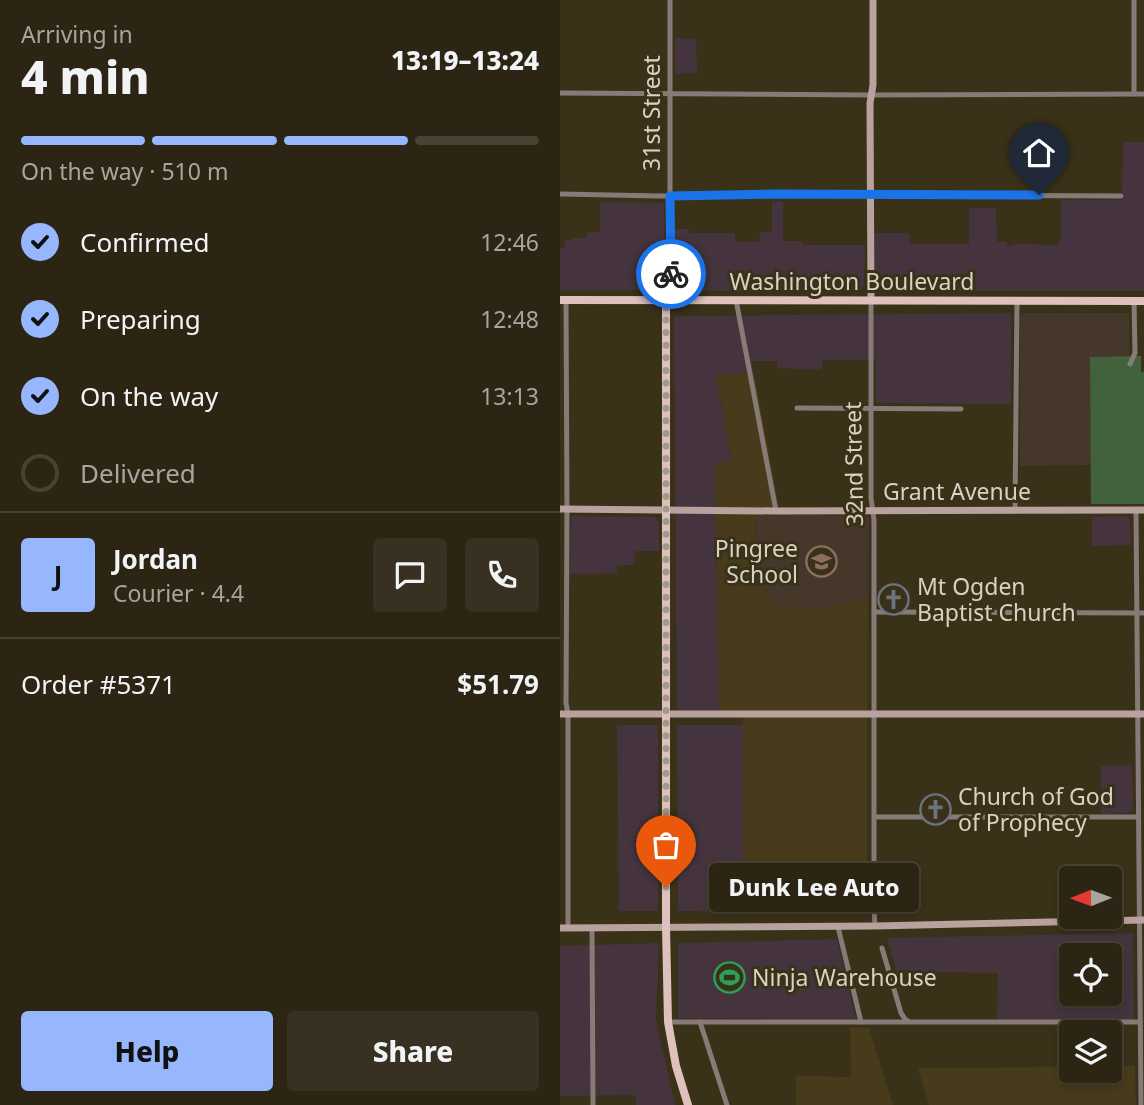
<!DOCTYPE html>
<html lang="en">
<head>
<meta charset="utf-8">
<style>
  :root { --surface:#2c2513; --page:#383121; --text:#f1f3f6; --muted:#a6a5a0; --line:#484233; --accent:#96b6fd }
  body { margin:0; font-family:"Noto Sans",sans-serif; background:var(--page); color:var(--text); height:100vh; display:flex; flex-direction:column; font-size:26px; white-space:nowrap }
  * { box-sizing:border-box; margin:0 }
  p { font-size:23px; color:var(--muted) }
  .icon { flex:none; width:38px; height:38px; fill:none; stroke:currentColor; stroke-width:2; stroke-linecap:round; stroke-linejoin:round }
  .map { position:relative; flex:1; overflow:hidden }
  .drawer { display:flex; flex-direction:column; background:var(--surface); width:560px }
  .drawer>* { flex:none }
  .needle { width:46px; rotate:269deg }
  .buttons { position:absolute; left:499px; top:866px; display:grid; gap:14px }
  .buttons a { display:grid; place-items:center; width:63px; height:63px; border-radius:7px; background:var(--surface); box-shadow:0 4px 10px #0003,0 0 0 2px var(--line); font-size:35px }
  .pin { position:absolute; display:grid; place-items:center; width:60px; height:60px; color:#fff; margin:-72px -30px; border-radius:50% 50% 50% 0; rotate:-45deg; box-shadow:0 0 7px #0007 }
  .pin .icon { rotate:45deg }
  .courier { position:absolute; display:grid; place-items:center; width:70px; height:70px; margin:-35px; border:5px solid #1a73e8; border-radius:50%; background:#fff; color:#222; box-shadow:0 2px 9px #0007 }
  .bubble { position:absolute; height:49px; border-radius:7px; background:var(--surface); box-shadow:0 4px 10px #0003,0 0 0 2px var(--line); font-size:23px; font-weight:800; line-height:49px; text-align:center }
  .overview em { font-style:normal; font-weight:800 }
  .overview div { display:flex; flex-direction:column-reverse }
  .overview { display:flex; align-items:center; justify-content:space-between; height:119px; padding:0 21px }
  h1 { font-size:46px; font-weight:800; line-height:52px }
  .bar { display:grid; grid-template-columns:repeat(4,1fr); gap:10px 7px; align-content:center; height:84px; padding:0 21px }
  .bar i { height:9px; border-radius:5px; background:var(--line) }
  .bar .on { background:var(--accent) }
  .bar p { grid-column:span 4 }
  .line { display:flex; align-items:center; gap:18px; padding:0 21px; border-top:2px solid var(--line) }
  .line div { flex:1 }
  .round { display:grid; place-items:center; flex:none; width:74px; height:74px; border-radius:7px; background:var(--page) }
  ol { padding:0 21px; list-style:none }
  li { display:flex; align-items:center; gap:21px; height:77px }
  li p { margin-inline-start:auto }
  li .icon { padding:7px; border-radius:50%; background:var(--accent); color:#111; stroke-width:4 }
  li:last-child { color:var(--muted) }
  li i { width:38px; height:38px; border:4px solid var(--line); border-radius:50% }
  .button { display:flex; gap:14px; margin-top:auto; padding:14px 21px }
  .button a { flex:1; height:80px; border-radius:7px; background:var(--accent); color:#111; font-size:28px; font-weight:800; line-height:80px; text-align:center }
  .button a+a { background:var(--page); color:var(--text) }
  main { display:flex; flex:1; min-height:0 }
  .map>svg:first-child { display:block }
  .commercial { fill:#45343d; fill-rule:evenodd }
  .built { fill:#473b1b }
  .education { fill:#453729 }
  .green { fill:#41623d }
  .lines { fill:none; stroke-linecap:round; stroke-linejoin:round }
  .street { stroke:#887a77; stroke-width:5 }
  .secondary { stroke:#b9a29e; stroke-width:7 }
  .primary { stroke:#dec1bc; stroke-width:8 }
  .done { stroke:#a19a88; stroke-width:7; stroke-dasharray:0 12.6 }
  .route { stroke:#1a73e8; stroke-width:9 }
  .labels { text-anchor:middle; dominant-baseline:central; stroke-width:6; stroke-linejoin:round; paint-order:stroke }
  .street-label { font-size:23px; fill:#d8d2c4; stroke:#3a3119 }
  .poi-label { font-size:23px; fill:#d8d2c4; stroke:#3a3119; text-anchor:start }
</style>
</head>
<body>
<main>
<section class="drawer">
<div class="overview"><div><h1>4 min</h1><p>Arriving in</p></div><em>13:19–13:24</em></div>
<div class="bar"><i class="on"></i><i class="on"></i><i class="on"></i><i></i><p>On the way · 510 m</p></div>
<ol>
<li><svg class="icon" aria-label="check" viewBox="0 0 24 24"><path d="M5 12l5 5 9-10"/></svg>Confirmed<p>12:46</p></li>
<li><svg class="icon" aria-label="check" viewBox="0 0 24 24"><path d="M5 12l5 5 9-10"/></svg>Preparing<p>12:48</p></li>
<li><svg class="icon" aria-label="check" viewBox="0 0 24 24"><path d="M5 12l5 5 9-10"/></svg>On the way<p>13:13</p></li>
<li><i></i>Delivered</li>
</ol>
<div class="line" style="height:126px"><b class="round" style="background:var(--accent);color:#111">J</b><div><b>Jordan</b><p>Courier · 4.4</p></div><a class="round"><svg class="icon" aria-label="chat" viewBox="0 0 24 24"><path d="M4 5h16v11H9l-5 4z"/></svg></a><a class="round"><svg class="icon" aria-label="phone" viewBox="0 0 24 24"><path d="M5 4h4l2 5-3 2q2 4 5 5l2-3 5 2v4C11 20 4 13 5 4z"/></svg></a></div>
<div class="line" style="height:91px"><div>Order #5371</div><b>$51.79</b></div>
<div class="button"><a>Help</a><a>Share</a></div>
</section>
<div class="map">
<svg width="584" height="1105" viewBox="0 0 584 1105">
  <rect width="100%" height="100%" fill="#3a3119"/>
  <!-- commercial -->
  <g class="commercial">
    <polygon points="115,38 136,39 137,73 115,74"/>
    <polygon points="563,142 584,142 584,291 318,291 315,289 314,233 349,233 350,244 409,244 409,208 436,208 437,242 447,242 447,246 451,246 451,244 498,245 501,235 501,200 562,200"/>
    <polygon points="212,201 223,202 223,241 242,241 243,245 305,245 304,285 302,289 298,291 120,291 117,289 115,284 115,229 129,229 129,233 175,233 175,242 199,242 200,232 212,232"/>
    <polygon points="40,202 104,203 104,285 102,290 0,291 0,248 5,247 5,240 12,240 12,238 27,238 27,232 40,232"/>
    <polygon points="451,313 451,404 316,403 316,360 262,360 262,370 218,368 217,361 192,361 194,373 156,374 172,463 155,463 159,711 117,711 114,316"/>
    <polygon points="11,516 96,517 99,523 99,551 75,551 74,565 57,565 57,573 10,574"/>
    <polygon points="567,516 570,520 571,545 532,546 532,517"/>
    <polygon points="57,725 98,725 98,911 59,911"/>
    <polygon points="117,725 183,725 183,911 118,911"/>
    <polygon points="572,765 573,810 568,813 541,814 541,766"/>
    <path d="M573,933L574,1023L437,1022L438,973L337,972L327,938ZM511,956H550V994H511Z"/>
    <polygon points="277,939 296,1019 118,1018 118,943"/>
    <polygon points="99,943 96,1020 115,1105 76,1105 75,1095 0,1096 0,946"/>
  </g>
  <!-- built -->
  <g class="built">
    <polygon points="194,373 219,507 195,508 197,589 207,589 210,602 217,605 234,607 270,608 295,600 308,600 307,911 183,911 183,712 159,711 155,462 172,462 156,374"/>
    <polygon points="290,1027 309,1028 333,1105 236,1105 236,1076 291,1077"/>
    <polygon points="550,1066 575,1066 576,1105 369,1105 358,1068 511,1067 511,1071 550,1071"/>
  </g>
  <!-- education -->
  <g class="education">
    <polygon points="461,313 569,313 569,357 530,357 531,465 460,466 460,315"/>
    <polygon points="195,514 309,516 308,600 295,600 270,608 234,607 217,605 210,602 207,589 197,590"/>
  </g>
  <!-- green -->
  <polygon class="green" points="581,356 581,372 584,372 584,504 531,504 530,357"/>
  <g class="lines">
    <!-- street -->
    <g class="street">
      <polyline points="574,0 574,94"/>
      <polyline points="0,93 311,95 584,94"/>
      <polyline points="0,194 100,196 218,194 561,196"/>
      <polyline points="6,300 7,509 6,703 8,714 8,928"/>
      <polyline points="106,300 110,286 110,0"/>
      <polyline points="176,300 216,511"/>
      <polyline points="311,300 311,498 314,520 314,908 315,926"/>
      <polyline points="570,364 575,353 574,301"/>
      <polyline points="237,408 401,409"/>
      <polyline points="576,510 581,1105"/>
      <polyline points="455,511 457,300"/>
      <polyline points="314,612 584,613"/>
      <polyline points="315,817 578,817"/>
      <polyline points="278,927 301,1022"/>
      <polyline points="32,928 33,1105"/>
      <polyline points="322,948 341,1013 345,1019 348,1021"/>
      <polyline points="108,1022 580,1022"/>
      <polyline points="140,1022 167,1105"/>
    </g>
    <!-- secondary -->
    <g class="secondary">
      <polyline points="311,300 310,103 313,85 313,0"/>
      <polyline points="0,509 216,511 584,510"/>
      <polyline points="0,714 584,714"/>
      <polyline points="0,928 315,926 584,920"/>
    </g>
    <!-- primary -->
    <g class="primary">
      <polyline points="0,300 584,301"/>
      <polyline points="106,300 106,927 108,1022 116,1066 128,1105"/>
    </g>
  </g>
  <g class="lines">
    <!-- done -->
    <polyline class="done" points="106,887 106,300 110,286 111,274"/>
    <!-- route -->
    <polyline class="route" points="111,274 110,196 218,194 479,195"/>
  </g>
  <!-- icons -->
  <defs>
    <symbol id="school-ring" viewBox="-11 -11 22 22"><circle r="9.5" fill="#3a3119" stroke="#8d6e63" stroke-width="1.5"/><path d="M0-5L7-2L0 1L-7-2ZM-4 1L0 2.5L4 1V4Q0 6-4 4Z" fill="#8d6e63"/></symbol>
    <symbol id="church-ring" viewBox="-11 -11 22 22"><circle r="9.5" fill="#3a3119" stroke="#6b7280" stroke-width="1.5"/><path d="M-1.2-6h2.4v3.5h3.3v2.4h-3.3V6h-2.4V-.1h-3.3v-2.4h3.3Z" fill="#6b7280"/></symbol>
    <symbol id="stadium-ring" viewBox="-11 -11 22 22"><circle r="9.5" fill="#3a3119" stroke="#2e9e5b" stroke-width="1.5"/><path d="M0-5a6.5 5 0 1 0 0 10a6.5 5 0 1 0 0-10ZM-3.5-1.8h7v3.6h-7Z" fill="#2e9e5b"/></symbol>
  </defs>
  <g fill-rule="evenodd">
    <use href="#school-ring" x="244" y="544" width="35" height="35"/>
    <use href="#church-ring" x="316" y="582" width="35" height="35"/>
    <use href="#church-ring" x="358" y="792" width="35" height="35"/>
    <use href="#stadium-ring" x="152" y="960" width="35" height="35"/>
  </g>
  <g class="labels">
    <!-- street labels -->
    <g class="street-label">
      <text transform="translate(91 113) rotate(-90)">31st Street</text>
      <text x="292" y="281">Washington Boulevard</text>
      <text transform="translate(293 464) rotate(-91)">32nd Street</text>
      <text x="397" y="491">Grant Avenue</text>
    </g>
    <!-- poi labels -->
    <g class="poi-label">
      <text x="238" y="548" text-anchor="end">Pingree<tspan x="238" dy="26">School</tspan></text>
      <text x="357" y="586">Mt Ogden<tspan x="357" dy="26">Baptist Church</tspan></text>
      <text x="398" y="796">Church of God<tspan x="398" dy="26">of Prophecy</tspan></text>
      <text x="192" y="977">Ninja Warehouse</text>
    </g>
  </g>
</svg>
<div class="buttons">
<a><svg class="needle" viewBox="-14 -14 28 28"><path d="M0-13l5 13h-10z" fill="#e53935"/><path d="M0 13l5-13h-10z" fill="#a6a5a0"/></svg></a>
<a><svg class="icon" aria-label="locate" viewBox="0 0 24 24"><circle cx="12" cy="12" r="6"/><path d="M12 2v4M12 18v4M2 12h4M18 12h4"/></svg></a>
<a><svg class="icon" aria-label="layers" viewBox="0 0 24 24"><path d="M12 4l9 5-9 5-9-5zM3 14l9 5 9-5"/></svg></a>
</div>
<div class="pin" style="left:106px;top:887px;background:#ea580c"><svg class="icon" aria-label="bag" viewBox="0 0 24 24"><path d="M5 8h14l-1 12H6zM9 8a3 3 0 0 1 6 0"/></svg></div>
<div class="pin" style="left:479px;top:195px;background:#1f2937"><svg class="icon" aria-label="home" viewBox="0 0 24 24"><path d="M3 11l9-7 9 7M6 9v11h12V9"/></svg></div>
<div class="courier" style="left:111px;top:274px"><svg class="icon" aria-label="bike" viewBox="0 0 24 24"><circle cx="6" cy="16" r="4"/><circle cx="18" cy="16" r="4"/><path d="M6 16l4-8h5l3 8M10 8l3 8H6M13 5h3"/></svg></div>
<div class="bubble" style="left:149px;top:863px;width:210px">Dunk Lee Auto</div>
</div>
</main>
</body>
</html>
